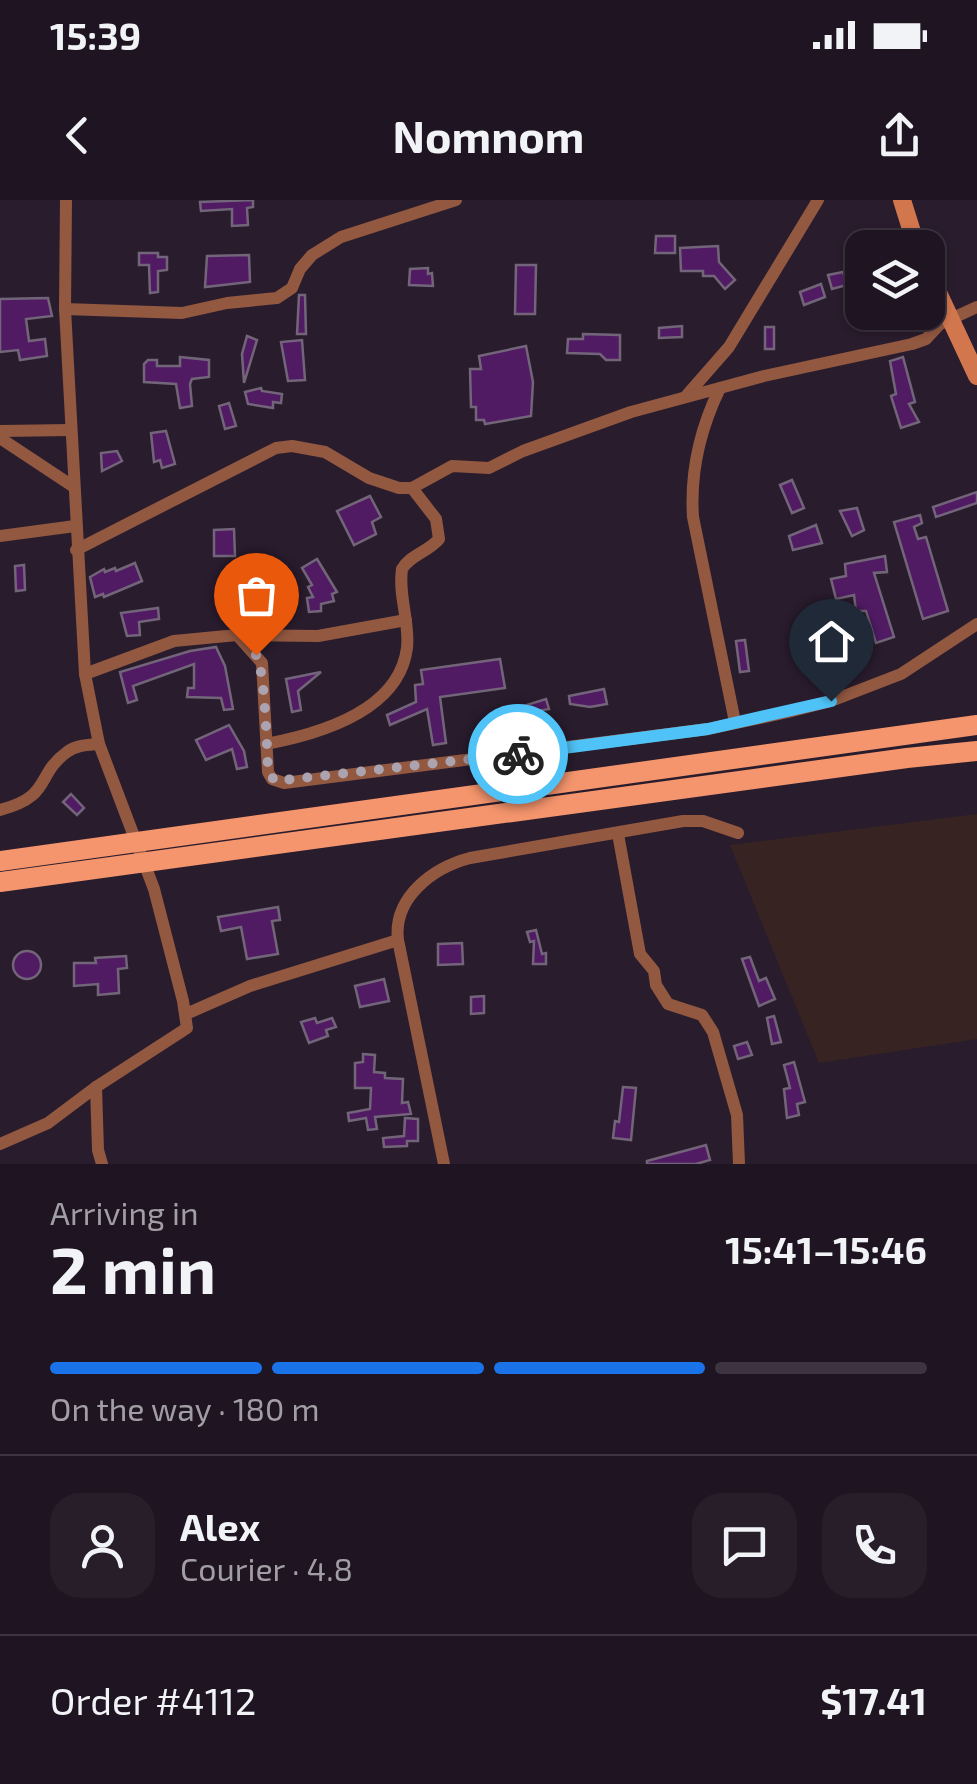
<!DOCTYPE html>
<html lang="en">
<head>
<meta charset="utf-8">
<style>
  :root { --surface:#1f1522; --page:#271e2a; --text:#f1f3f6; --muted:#a19fa5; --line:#3c3440; --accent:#1a73e8 }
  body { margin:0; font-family:"Exo 2",sans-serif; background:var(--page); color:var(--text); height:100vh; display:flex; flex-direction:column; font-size:38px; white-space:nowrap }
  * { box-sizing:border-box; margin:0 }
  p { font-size:32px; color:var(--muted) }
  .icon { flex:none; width:55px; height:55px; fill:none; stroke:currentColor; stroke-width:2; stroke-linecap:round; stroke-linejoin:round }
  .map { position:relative; height:964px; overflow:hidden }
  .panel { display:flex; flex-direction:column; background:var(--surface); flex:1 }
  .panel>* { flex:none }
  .buttons { position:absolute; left:845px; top:30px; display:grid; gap:20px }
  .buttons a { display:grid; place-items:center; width:100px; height:100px; border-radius:20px; background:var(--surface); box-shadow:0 2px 8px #0004,0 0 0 2px var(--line); font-size:50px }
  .pin { position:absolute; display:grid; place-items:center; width:85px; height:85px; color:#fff; margin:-102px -42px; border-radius:50% 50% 50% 0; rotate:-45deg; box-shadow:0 0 10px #0007 }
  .pin .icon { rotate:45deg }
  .courier { position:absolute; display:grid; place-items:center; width:100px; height:100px; margin:-50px; border:8px solid #4fc3f7; border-radius:50%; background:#fff; color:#222; box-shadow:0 2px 12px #0007 }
  .summary em { font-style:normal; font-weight:700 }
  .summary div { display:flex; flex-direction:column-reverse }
  .summary { display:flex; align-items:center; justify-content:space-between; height:170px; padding:0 50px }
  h1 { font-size:65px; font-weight:700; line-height:75px }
  .bar { display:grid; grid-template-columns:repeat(4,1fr); gap:15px 10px; align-content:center; height:120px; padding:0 50px }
  .bar i { height:12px; border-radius:8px; background:var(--line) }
  .bar .selected { background:var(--accent) }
  .bar p { grid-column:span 4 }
  .line { display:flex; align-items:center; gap:25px; padding:0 50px; border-top:2px solid var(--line) }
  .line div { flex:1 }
  .round { display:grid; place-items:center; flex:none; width:105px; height:105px; border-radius:30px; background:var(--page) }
  .status { display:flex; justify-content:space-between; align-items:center; height:70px; padding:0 50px; background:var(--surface); direction:ltr }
  .status svg { height:28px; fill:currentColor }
  header { display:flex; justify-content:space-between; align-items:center; height:130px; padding:0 50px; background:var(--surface); font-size:45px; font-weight:700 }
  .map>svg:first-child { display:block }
  .commercial { fill:#372322 }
  .building { fill:#511b64; stroke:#736579; stroke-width:2.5 }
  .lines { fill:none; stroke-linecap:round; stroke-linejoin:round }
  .street { stroke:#925840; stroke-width:12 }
  .secondary { stroke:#d2764e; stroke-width:18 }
  .primary { stroke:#f5956d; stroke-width:20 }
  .done { stroke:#aca3b0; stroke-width:10; stroke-dasharray:0 18 }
  .route { stroke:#4fc3f7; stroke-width:12 }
</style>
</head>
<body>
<div class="status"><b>15:39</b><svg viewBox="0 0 49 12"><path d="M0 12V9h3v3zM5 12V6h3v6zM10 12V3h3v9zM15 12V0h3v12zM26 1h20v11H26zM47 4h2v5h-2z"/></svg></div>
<header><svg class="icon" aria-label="back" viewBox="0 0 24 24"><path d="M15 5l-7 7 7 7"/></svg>Nomnom<svg class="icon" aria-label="share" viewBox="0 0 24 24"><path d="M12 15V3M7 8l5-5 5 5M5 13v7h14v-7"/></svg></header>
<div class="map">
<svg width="977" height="964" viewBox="0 0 977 964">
  <rect width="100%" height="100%" fill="#291c2d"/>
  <!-- commercial -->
  <polygon class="commercial" points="977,614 977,839 819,863 730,645"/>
  <!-- building -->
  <g class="building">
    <polygon points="253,0 253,7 247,8 248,25 232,26 232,9 201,11 200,2"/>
    <polygon points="656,36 675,36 675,53 655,53"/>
    <polygon points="718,46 719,62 735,80 725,89 714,76 703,76 703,71 681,71 680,48"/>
    <polygon points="139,53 158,53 158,57 167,57 167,70 158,71 158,92 150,93 149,65 139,65"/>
    <polygon points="249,55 250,82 205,87 207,56"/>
    <polygon points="516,65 536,65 535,114 515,114"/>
    <polygon points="428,68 428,74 432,73 433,86 409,85 410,69"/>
    <polygon points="843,72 847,85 832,89 828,75"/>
    <polygon points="821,84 825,97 804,105 800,92"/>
    <polygon points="299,95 305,95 306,134 297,134"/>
    <polygon points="48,98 52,116 26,119 29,141 45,139 47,156 20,160 18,150 0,152 0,99"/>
    <polygon points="855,112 894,112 894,115 859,123"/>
    <polygon points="682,126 682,137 659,138 659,128"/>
    <rect x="765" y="127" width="9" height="22"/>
    <polygon points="583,134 620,135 620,160 606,160 600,154 567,153 568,139 583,139"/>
    <polygon points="247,136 257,140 244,183 242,154"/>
    <polygon points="302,140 305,180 288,181 281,142"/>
    <polygon points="526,146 533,182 531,216 485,224 484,220 476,220 476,207 471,207 470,169 481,169 479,156"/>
    <polygon points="180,157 209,160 209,177 192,179 190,184 192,206 180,208 176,184 144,182 144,164 148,160 157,160 157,166 180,166"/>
    <polygon points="903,157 915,202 909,204 919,222 901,228 891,196 896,194 890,161"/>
    <polygon points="261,188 262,191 282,194 281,203 273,202 273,208 248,204 245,192"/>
    <polygon points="229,203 236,226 225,229 219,206"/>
    <polygon points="166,231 175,264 162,268 160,260 154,262 151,233"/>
    <polygon points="117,251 122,261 102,271 101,253"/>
    <polygon points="792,280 804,308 792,313 780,285"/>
    <polygon points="977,292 977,303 936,317 933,307"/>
    <polygon points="370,296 381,317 372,322 376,334 354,345 337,311"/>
    <polygon points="857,308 864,330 852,336 840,311"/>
    <polygon points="920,315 922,323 914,327 918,339 926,337 948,411 923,419 894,322"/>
    <polygon points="816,325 822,343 793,350 789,336"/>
    <polygon points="234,329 235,356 214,356 214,330"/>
    <polygon points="885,356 887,372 874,373 894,437 876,443 866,411 856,411 854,395 836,399 831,379 846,376 845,364"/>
    <polygon points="317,359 337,392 332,394 334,401 321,404 321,411 309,412 307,398 313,397 308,387 312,385 302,368"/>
    <polygon points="135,363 142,381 104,397 103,394 95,397 90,377 104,369 105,372 115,368 116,371"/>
    <polygon points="24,365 25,390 16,391 15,366"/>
    <polygon points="158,408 159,419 139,422 140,435 127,436 121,413"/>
    <polygon points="745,440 749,471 740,472 736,441"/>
    <polygon points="216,447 225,466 233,509 224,510 221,498 187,497 188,488 194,488 194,464 133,486 137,500 128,503 120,472 190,451"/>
    <polygon points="833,450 838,466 809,471 805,456"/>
    <polygon points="500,459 505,488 440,497 446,543 433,545 427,509 390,525 387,515 416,502 415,485 423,484 421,470"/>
    <polygon points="321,472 298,491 301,510 292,512 286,479"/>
    <polygon points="604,489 607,504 590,507 570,504 569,496"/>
    <polygon points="546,499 549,509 508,516 507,511"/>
    <polygon points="229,525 244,551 247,567 237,569 232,549 206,560 196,540"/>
    <polygon points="71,594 84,608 77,615 63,602"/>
    <polygon points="278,707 280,720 272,721 278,754 247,759 241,727 221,731 218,717"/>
    <polygon points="536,730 542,754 546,753 546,764 533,764 534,741 530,742 527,732"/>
    <polygon points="462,743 463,764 438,765 438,744"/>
    <circle cx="27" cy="765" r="14"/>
    <polygon points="126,756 127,768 118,769 119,793 98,795 98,784 74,786 74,763 96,763 95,758"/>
    <polygon points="750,757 759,781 766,778 775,799 759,806 742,759"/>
    <polygon points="384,779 389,801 360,807 355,786"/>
    <polygon points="484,796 484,813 471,814 471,797"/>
    <polygon points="774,816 781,842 772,844 767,818"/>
    <polygon points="315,818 317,823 332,818 336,827 326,830 328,836 309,843 301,822"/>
    <polygon points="747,842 752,855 738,859 734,846"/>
    <polygon points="363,854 375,855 374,872 385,873 385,878 403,879 402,903 408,902 411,914 375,917 377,929 368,930 366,918 349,921 348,913 370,909 371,888 355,888 355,863 363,862"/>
    <polygon points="794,862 805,902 797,904 799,915 787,918 784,889 790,888 784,865"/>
    <polygon points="623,887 636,888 631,940 613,938 615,921 619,922"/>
    <polygon points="405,918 418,919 418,941 407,941 407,946 384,947 383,938 404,936"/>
    <polygon points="706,945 710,960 696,964 647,964 647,961"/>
  </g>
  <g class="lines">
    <!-- street -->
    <g class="street">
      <polyline points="65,109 182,113 227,103 277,98 292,88 300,69 312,55 341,37 456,0"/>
      <path d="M720,188C700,229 690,271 693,317L735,522"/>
      <polyline points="687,195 729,147 818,0"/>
      <polyline points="0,231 71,230"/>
      <polyline points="0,238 74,287"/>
      <polyline points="0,336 75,326"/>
      <polyline points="76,350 276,248 292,246 325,252 369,278 399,288 412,288 452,266 489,268 523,251 631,212 764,176 912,144 926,139 940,124 977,107"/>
      <polyline points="237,435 262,463 268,572 272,579 284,583 708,529 788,512 831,501 901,474 977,424"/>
      <polyline points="85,474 174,441 237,435 318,436 406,420"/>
      <path d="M266,544C319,534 399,511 407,448C410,422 398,396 402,369C410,355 428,352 439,339L436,319L412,288"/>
      <path d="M0,610C53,596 35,575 67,552C76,545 88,545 99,544"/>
      <polyline points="618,634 640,754 654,771 656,785 668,804 702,815 713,832 737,915 739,964"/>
      <polyline points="186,814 250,786 398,740"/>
      <polyline points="96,887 98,950 102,964"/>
      <polyline points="0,944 48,923 96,887 187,828 183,801 154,689 99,544 85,474 65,109 66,0"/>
      <path d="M444,964L398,740C393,698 432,668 470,658L683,621H703L738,633"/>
    </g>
    <!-- secondary -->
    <g class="secondary">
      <polyline points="902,0 917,48"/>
      <polyline points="928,71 977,176"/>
    </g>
    <!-- primary -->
    <g class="primary">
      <polyline points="0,661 977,525"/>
      <polyline points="0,682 907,558 977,551"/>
    </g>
  </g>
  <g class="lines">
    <!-- done -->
    <path class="done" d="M256,455C265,468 267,550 268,572L275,581L518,554"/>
    <!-- route -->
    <polyline class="route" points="518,554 708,529 831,501"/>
  </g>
</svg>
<div class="buttons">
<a><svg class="icon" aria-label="layers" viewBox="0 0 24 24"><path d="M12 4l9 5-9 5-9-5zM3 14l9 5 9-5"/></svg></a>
</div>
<div class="pin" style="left:256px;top:455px;background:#ea580c"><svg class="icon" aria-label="bag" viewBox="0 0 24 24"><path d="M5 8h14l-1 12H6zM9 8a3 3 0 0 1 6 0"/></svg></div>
<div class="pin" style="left:831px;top:501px;background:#1f2937"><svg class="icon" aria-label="home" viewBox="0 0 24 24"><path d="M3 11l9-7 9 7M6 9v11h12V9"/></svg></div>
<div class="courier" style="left:518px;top:554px"><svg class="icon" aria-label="bike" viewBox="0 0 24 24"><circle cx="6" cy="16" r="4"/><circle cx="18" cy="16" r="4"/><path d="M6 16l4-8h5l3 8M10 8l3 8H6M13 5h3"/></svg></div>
</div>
<section class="panel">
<div class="summary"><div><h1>2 min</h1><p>Arriving in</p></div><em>15:41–15:46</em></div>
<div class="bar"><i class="selected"></i><i class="selected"></i><i class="selected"></i><i></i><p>On the way · 180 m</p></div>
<div class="line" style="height:180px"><a class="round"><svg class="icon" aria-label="person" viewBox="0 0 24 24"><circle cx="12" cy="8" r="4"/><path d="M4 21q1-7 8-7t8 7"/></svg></a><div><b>Alex</b><p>Courier · 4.8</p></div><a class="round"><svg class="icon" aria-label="chat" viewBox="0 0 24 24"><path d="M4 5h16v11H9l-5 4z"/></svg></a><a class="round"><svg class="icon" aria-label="phone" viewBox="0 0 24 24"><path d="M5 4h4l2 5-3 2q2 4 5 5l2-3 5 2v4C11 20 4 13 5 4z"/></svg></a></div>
<div class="line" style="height:130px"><div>Order #4112</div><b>$17.41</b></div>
</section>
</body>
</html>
